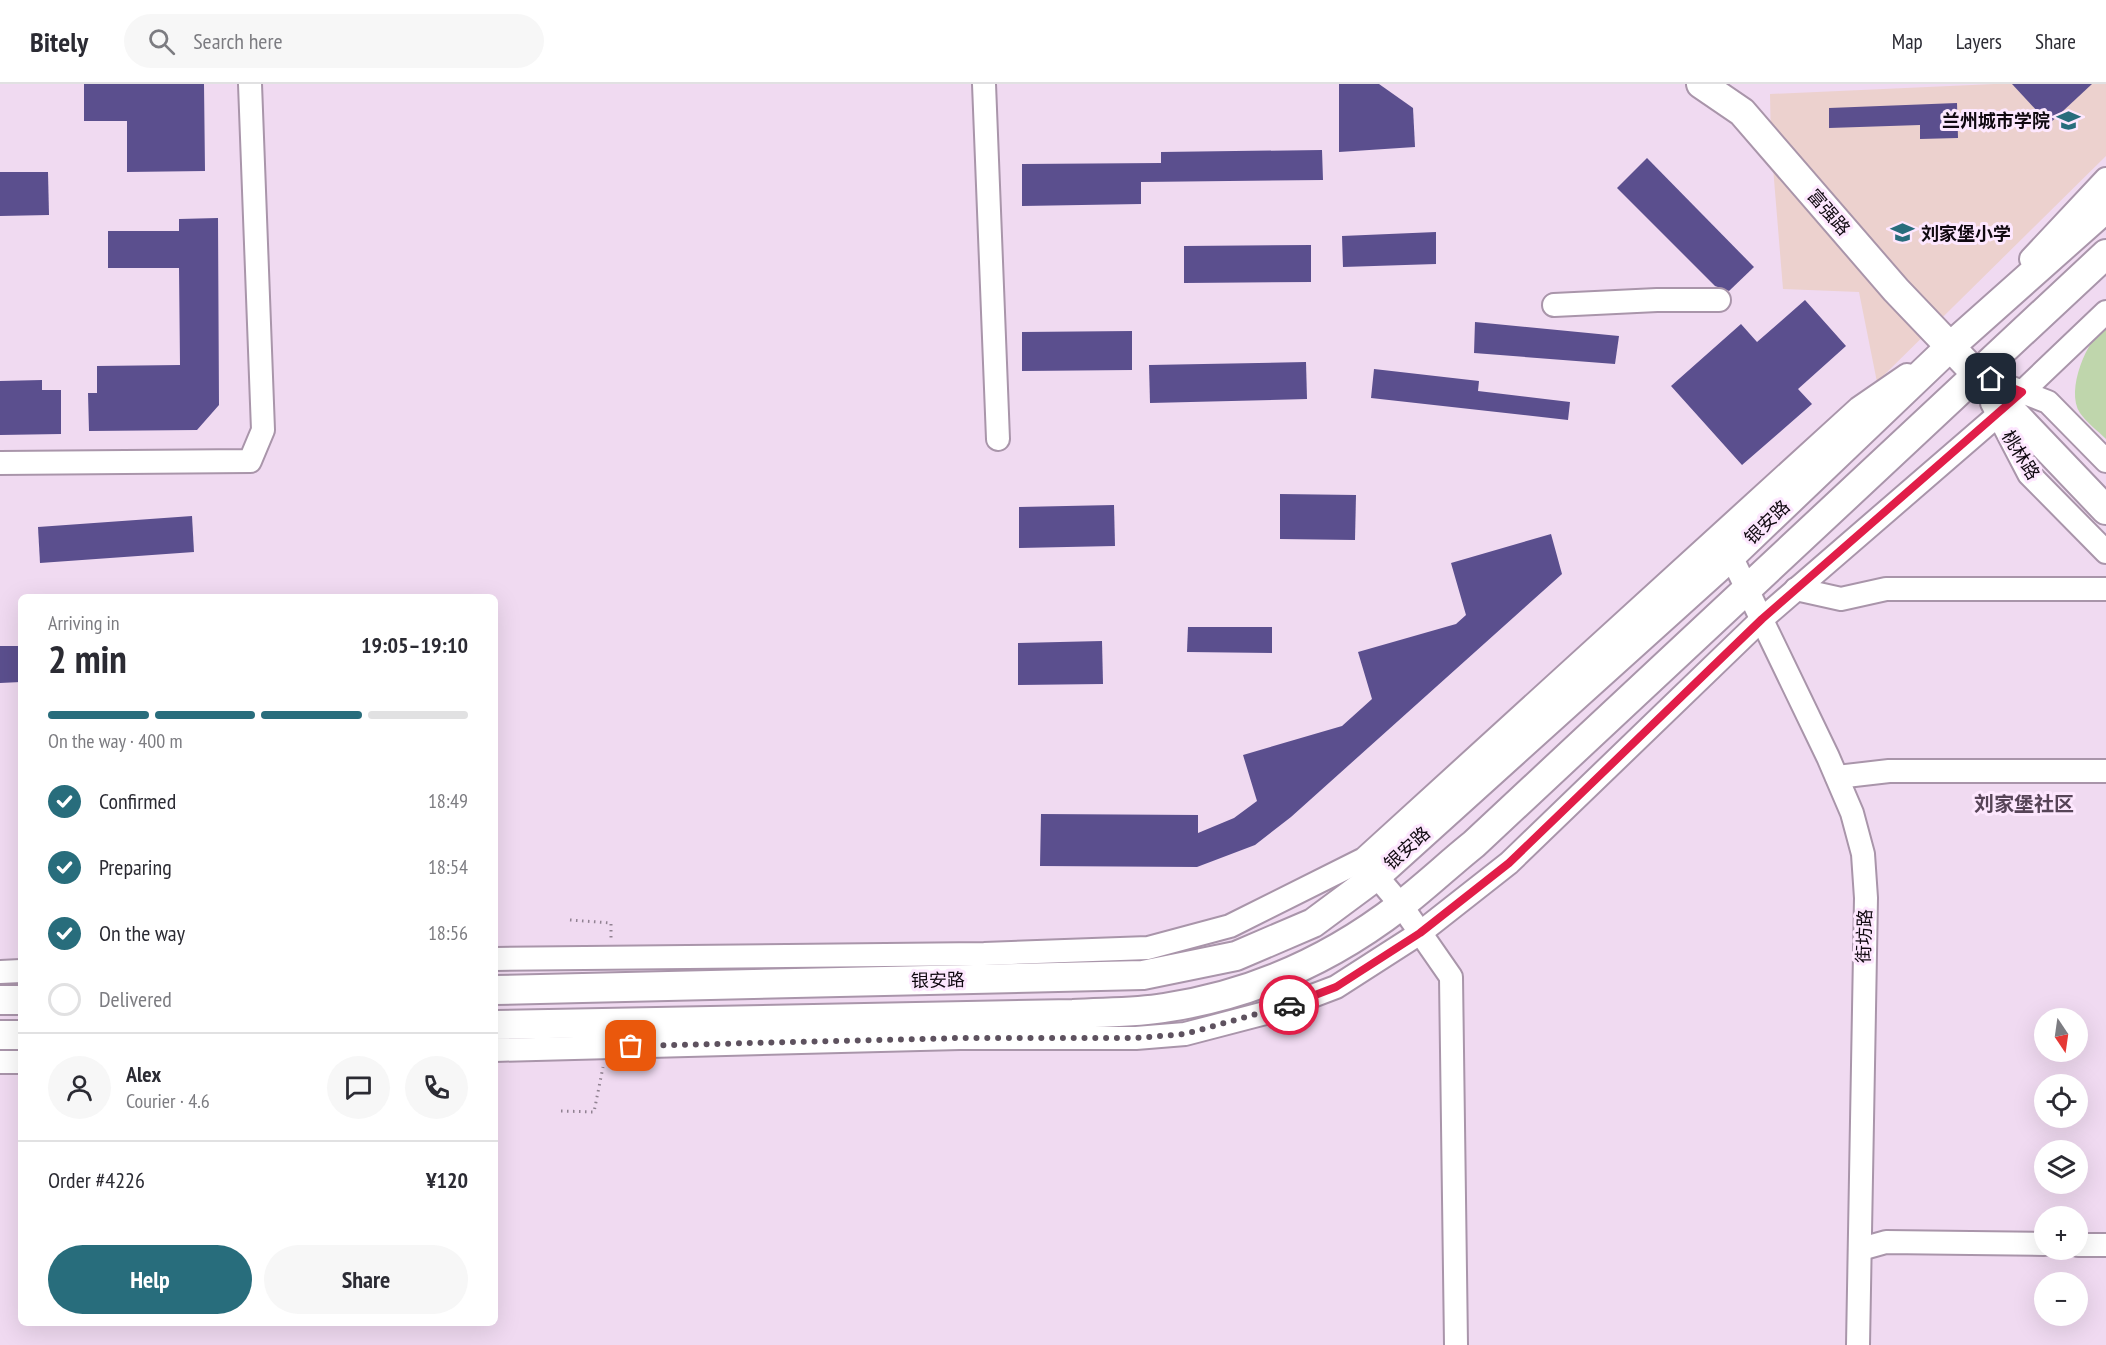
<!DOCTYPE html>
<html lang="en">
<head>
<meta charset="utf-8">
<style>
  :root { --surface:#fff; --page:#f7f7f7; --text:#2b2b33; --muted:#7c7c81; --line:#e1e1e2; --accent:#286d7c }
  body { margin:0; font-family:"PT Sans Narrow","Noto Sans SC",sans-serif; background:var(--page); color:var(--text); height:100vh; display:flex; flex-direction:column; font-size:22px; white-space:nowrap }
  * { box-sizing:border-box; margin:0 }
  p { font-size:20px; color:var(--muted) }
  .icon { flex:none; width:33px; height:33px; fill:none; stroke:currentColor; stroke-width:2; stroke-linecap:round; stroke-linejoin:round }
  .map { position:relative; flex:1; overflow:hidden }
  .panel { position:absolute; left:18px; top:510px; width:480px; height:732px; display:flex; flex-direction:column; background:var(--surface); border-radius:9px; box-shadow:0 6px 24px #0002 }
  .panel>* { flex:none }
  .needle { width:39px; rotate:167deg }
  .controls { position:absolute; left:2034px; top:924px; display:grid; gap:12px }
  .controls a { display:grid; place-items:center; width:54px; height:54px; border-radius:50%; background:var(--surface); box-shadow:0 6px 24px #0002; font-size:30px }
  .pin { position:absolute; display:grid; place-items:center; width:51px; height:51px; color:#fff; margin:-26px; border-radius:12px; box-shadow:0 3px 9px #0006 }
  .courier { position:absolute; display:grid; place-items:center; width:60px; height:60px; margin:-30px; border:4px solid #e11d48; border-radius:50%; background:#fff; color:#222; box-shadow:0 2px 8px #0007 }
  .headline em { font-style:normal; font-weight:600 }
  .headline div { display:flex; flex-direction:column-reverse }
  .headline { display:flex; align-items:center; justify-content:space-between; height:102px; padding:0 30px }
  h1 { font-size:39px; font-weight:600; line-height:45px }
  .bar { display:grid; grid-template-columns:repeat(4,1fr); gap:9px 6px; align-content:center; height:72px; padding:0 30px }
  .bar i { height:8px; border-radius:4px; background:var(--line) }
  .bar .on { background:var(--accent) }
  .bar p { grid-column:span 4 }
  .line { display:flex; align-items:center; gap:15px; padding:0 30px; border-top:2px solid var(--line) }
  .line div { flex:1 }
  .round { display:grid; place-items:center; flex:none; width:63px; height:63px; border-radius:32px; background:var(--page) }
  ol { padding:0 30px; list-style:none }
  li { display:flex; align-items:center; gap:18px; height:66px }
  li p { margin-inline-start:auto }
  li .icon { padding:6px; border-radius:50%; background:var(--accent); color:#fff; stroke-width:4 }
  li:last-child { color:var(--muted) }
  li i { width:33px; height:33px; border:3px solid var(--line); border-radius:50% }
  .button { display:flex; gap:12px; margin-top:auto; padding:12px 30px }
  .button a { flex:1; height:69px; border-radius:36px; background:var(--accent); color:#fff; font-size:24px; font-weight:600; line-height:69px; text-align:center }
  .button a+a { background:var(--page); color:var(--text) }
  header { display:flex; align-items:center; gap:36px; box-sizing:border-box; height:84px; padding:0 30px; background:var(--surface); border-bottom:2px solid var(--line) }
  header strong { font-size:28px }
  nav { display:flex; gap:33px; margin-inline-start:auto; font-size:21px }
  .search { width:420px; height:54px; background:var(--page); display:flex; align-items:center; gap:15px; box-sizing:border-box; padding:0 21px; border-radius:33px; color:var(--muted); font-size:22px }
  .map>svg:first-child { display:block }
  .education { fill:#ecd1ce }
  .green { fill:#bfd6ac }
  .building { fill:#5b4f8e }
  .lines { fill:none; stroke-linecap:round; stroke-linejoin:round }
  .minor-casing { stroke:#a995aa; stroke-width:26 }
  .major-casing { stroke:#a995aa; stroke-width:32 }
  .path { stroke:#918292; stroke-width:3; stroke-dasharray:1.5 4.5; stroke-linecap:butt }
  .minor { stroke:#fff; stroke-width:22 }
  .major { stroke:#fff; stroke-width:28 }
  .done { stroke:#5e525f; stroke-width:6; stroke-dasharray:0 10.8 }
  .route { stroke:#e11d48; stroke-width:8 }
  .labels { text-anchor:middle; dominant-baseline:central; stroke-width:6; stroke-linejoin:round; paint-order:stroke }
  .poi-label { font-size:18px; font-weight:bold; fill:#100910; stroke:#fde7fe; text-anchor:end }
  .street-label { font-size:18px; fill:#100910; stroke:#fde7fe }
  .neighbourhood-label { font-size:20px; font-weight:bold; fill:#564457; stroke:#fde7fe }
</style>
</head>
<body>
<header>
<strong>Bitely</strong>
<div class="search"><svg class="icon" aria-label="search" viewBox="0 0 24 24"><circle cx="10" cy="10" r="6"/><path d="M15 15l6 6"/></svg>Search here</div>
<nav><a>Map</a><a>Layers</a><a>Share</a></nav>
</header>
<div class="map">
<svg width="2106" height="1261" viewBox="0 0 2106 1261">
  <rect width="100%" height="100%" fill="#f0daf1"/>
  <!-- education -->
  <polygon class="education" points="1994,0 2106,0 2106,72 1877,298 1859,208 1783,205 1771,59 1770,10"/>
  <!-- green -->
  <path class="green" d="M2106,241V355C2098,347 2086,338 2080,329C2065,306 2087,256 2106,241Z"/>
  <!-- building -->
  <g class="building">
    <polygon points="84,0 204,0 205,87 127,88 127,37 84,37"/>
    <polygon points="1339,0 1379,0 1413,24 1415,63 1339,68"/>
    <polygon points="2012,0 2092,0 2049,40"/>
    <polygon points="1957,19 1958,54 1920,55 1920,41 1829,44 1829,24"/>
    <polygon points="1322,66 1323,96 1141,98 1141,120 1022,122 1022,80 1161,79 1161,68"/>
    <polygon points="1647,74 1754,183 1729,207 1715,202 1617,104"/>
    <polygon points="0,88 48,88 49,131 0,132"/>
    <polygon points="218,134 219,321 197,346 89,347 88,309 97,309 97,282 180,281 179,184 108,184 108,147 179,147 179,135"/>
    <polygon points="1436,148 1436,180 1343,183 1342,152"/>
    <polygon points="1311,161 1311,198 1184,199 1184,162"/>
    <polygon points="1805,216 1846,262 1798,305 1812,320 1742,381 1671,302 1741,240 1757,258"/>
    <polygon points="1475,238 1619,252 1615,280 1474,269"/>
    <polygon points="1132,247 1132,286 1022,287 1022,248"/>
    <polygon points="1306,278 1307,315 1150,319 1149,281"/>
    <polygon points="1374,285 1479,297 1478,307 1570,318 1568,336 1371,314"/>
    <polygon points="42,296 42,306 61,306 61,350 0,351 0,297"/>
    <polygon points="1280,410 1356,411 1355,456 1280,455"/>
    <polygon points="1114,421 1115,462 1019,464 1019,423"/>
    <polygon points="192,432 194,468 40,479 38,443"/>
    <polygon points="1551,450 1562,490 1291,733 1255,761 1197,783 1040,782 1041,730 1198,731 1198,749 1234,734 1257,717 1243,671 1342,642 1372,615 1358,568 1456,540 1466,531 1451,479"/>
    <polygon points="1188,543 1272,543 1272,569 1187,568"/>
    <polygon points="1102,557 1103,600 1018,601 1018,559"/>
    <polygon points="0,562 21,562 21,598 0,599"/>
  </g>
  <g class="lines">
    <defs>
      <g id="minor">
        <polyline points="984,0 998,355"/>
        <polyline points="2031,175 2106,95"/>
        <polyline points="1554,221 1657,216 1719,216"/>
        <polyline points="2012,304 2048,318 2106,377"/>
        <polyline points="1992,319 2029,390 2106,468"/>
        <polyline points="0,379 250,377 263,346 250,0"/>
        <polyline points="1731,472 1828,673 1852,729 1863,770 1866,814 1858,1261"/>
        <polyline points="1796,505 1841,515 1886,505 2106,505"/>
        <polyline points="1837,693 1889,687 2106,687"/>
        <polyline points="1367,781 1401,821 1451,893 1456,1261"/>
        <polyline points="495,875 984,870 1148,864 1230,842 1364,775 1859,324 1907,291"/>
        <polyline points="0,888 21,887"/>
        <polyline points="495,966 960,954 1136,954 1185,950 1273,927 1336,903 1420,849 1509,779 1762,535 1998,331 2106,228"/>
        <polyline points="0,978 21,978"/>
        <polyline points="2078,1161 2106,1161"/>
        <polyline points="1861,1165 1886,1158 2044,1160"/>
      </g>
      <g id="major">
        <polyline points="1701,0 1742,28 1896,206 2106,426"/>
        <polyline points="495,906 1143,891 1236,872 1313,839 1375,793 1731,472 1952,261 2106,124"/>
        <polyline points="0,916 21,916"/>
        <path d="M495,941L1073,930C1103,928 1135,929 1164,924C1252,911 1330,876 1400,822C1426,802 1449,780 1474,760L2106,170"/>
        <polyline points="0,951 21,951"/>
      </g>
    </defs>
    <!-- minor casing -->
    <use href="#minor" class="minor-casing"/>
    <!-- major casing -->
    <use href="#major" class="major-casing"/>
    <!-- path -->
    <g class="path">
      <polyline points="570,836 611,839 611,856"/>
      <polyline points="561,1027 594,1028 603,983"/>
    </g>
    <!-- minor -->
    <use href="#minor" class="minor"/>
    <!-- major -->
    <use href="#major" class="major"/>
  </g>
  <g class="lines">
    <!-- done -->
    <polyline class="done" points="631,962 960,954 1136,954 1185,950 1289,921"/>
    <!-- route -->
    <polyline class="route" points="1289,921 1336,903 1420,849 1509,779 1762,535 2022,308 1991,295"/>
  </g>
  <!-- icons -->
  <defs>
    <symbol id="school-bare" viewBox="-9 -9 18 18"><path d="M0-5L7-2L0 1L-7-2ZM-4 1L0 2.5L4 1V4Q0 6-4 4Z" fill="#286d7c" stroke="#fde7fe" stroke-width="2.5" paint-order="stroke"/></symbol>
  </defs>
  <g fill-rule="evenodd">
    <use href="#school-bare" x="2052" y="20" width="33" height="33"/>
    <use href="#school-bare" x="1886" y="132" width="33" height="33"/>
  </g>
  <g class="labels">
    <!-- poi labels -->
    <g class="poi-label">
      <text x="2050" y="36">兰州城市学院</text>
      <text x="1921" y="149" text-anchor="start">刘家堡小学</text>
    </g>
    <!-- street labels -->
    <g class="street-label">
      <text transform="translate(1829 128) rotate(49)">富强路</text>
      <text transform="translate(2021 371) rotate(58)">桃林路</text>
      <text transform="translate(1767 438) rotate(-44)">银安路</text>
      <text transform="translate(1407 764) rotate(-42)">银安路</text>
      <text transform="translate(1864 852) rotate(-88)">街坊路</text>
      <text transform="translate(938 896) rotate(-1)">银安路</text>
    </g>
    <!-- neighbourhood labels -->
    <g class="neighbourhood-label">
      <text x="2024" y="720">刘家堡社区</text>
    </g>
  </g>
</svg>
<div class="controls">
<a><svg class="needle" viewBox="-14 -14 28 28"><path d="M0-13l5 13h-10z" fill="#e53935"/><path d="M0 13l5-13h-10z" fill="#7c7c81"/></svg></a>
<a><svg class="icon" aria-label="locate" viewBox="0 0 24 24"><circle cx="12" cy="12" r="6"/><path d="M12 2v4M12 18v4M2 12h4M18 12h4"/></svg></a>
<a><svg class="icon" aria-label="layers" viewBox="0 0 24 24"><path d="M12 4l9 5-9 5-9-5zM3 14l9 5 9-5"/></svg></a>
<a>+</a>
<a>−</a>
</div>
<div class="pin" style="left:631px;top:962px;background:#ea580c"><svg class="icon" aria-label="bag" viewBox="0 0 24 24"><path d="M5 8h14l-1 12H6zM9 8a3 3 0 0 1 6 0"/></svg></div>
<div class="pin" style="left:1991px;top:295px;background:#1f2937"><svg class="icon" aria-label="home" viewBox="0 0 24 24"><path d="M3 11l9-7 9 7M6 9v11h12V9"/></svg></div>
<div class="courier" style="left:1289px;top:921px"><svg class="icon" aria-label="car" viewBox="0 0 24 24"><path d="M5 17H2v-5l4-1 3-4h7l3 4 3 1v5h-3M9 17h6M6 11h13"/><circle cx="7" cy="17" r="2"/><circle cx="17" cy="17" r="2"/></svg></div>
<section class="panel">
<div class="headline"><div><h1>2 min</h1><p>Arriving in</p></div><em>19:05–19:10</em></div>
<div class="bar"><i class="on"></i><i class="on"></i><i class="on"></i><i></i><p>On the way · 400 m</p></div>
<ol>
<li><svg class="icon" aria-label="check" viewBox="0 0 24 24"><path d="M5 12l5 5 9-10"/></svg>Confirmed<p>18:49</p></li>
<li><svg class="icon" aria-label="check" viewBox="0 0 24 24"><path d="M5 12l5 5 9-10"/></svg>Preparing<p>18:54</p></li>
<li><svg class="icon" aria-label="check" viewBox="0 0 24 24"><path d="M5 12l5 5 9-10"/></svg>On the way<p>18:56</p></li>
<li><i></i>Delivered</li>
</ol>
<div class="line" style="height:108px"><a class="round"><svg class="icon" aria-label="person" viewBox="0 0 24 24"><circle cx="12" cy="8" r="4"/><path d="M4 21q1-7 8-7t8 7"/></svg></a><div><b>Alex</b><p>Courier · 4.6</p></div><a class="round"><svg class="icon" aria-label="chat" viewBox="0 0 24 24"><path d="M4 5h16v11H9l-5 4z"/></svg></a><a class="round"><svg class="icon" aria-label="phone" viewBox="0 0 24 24"><path d="M5 4h4l2 5-3 2q2 4 5 5l2-3 5 2v4C11 20 4 13 5 4z"/></svg></a></div>
<div class="line" style="height:78px"><div>Order #4226</div><b>¥120</b></div>
<div class="button"><a>Help</a><a>Share</a></div>
</section>
</div>
</body>
</html>
